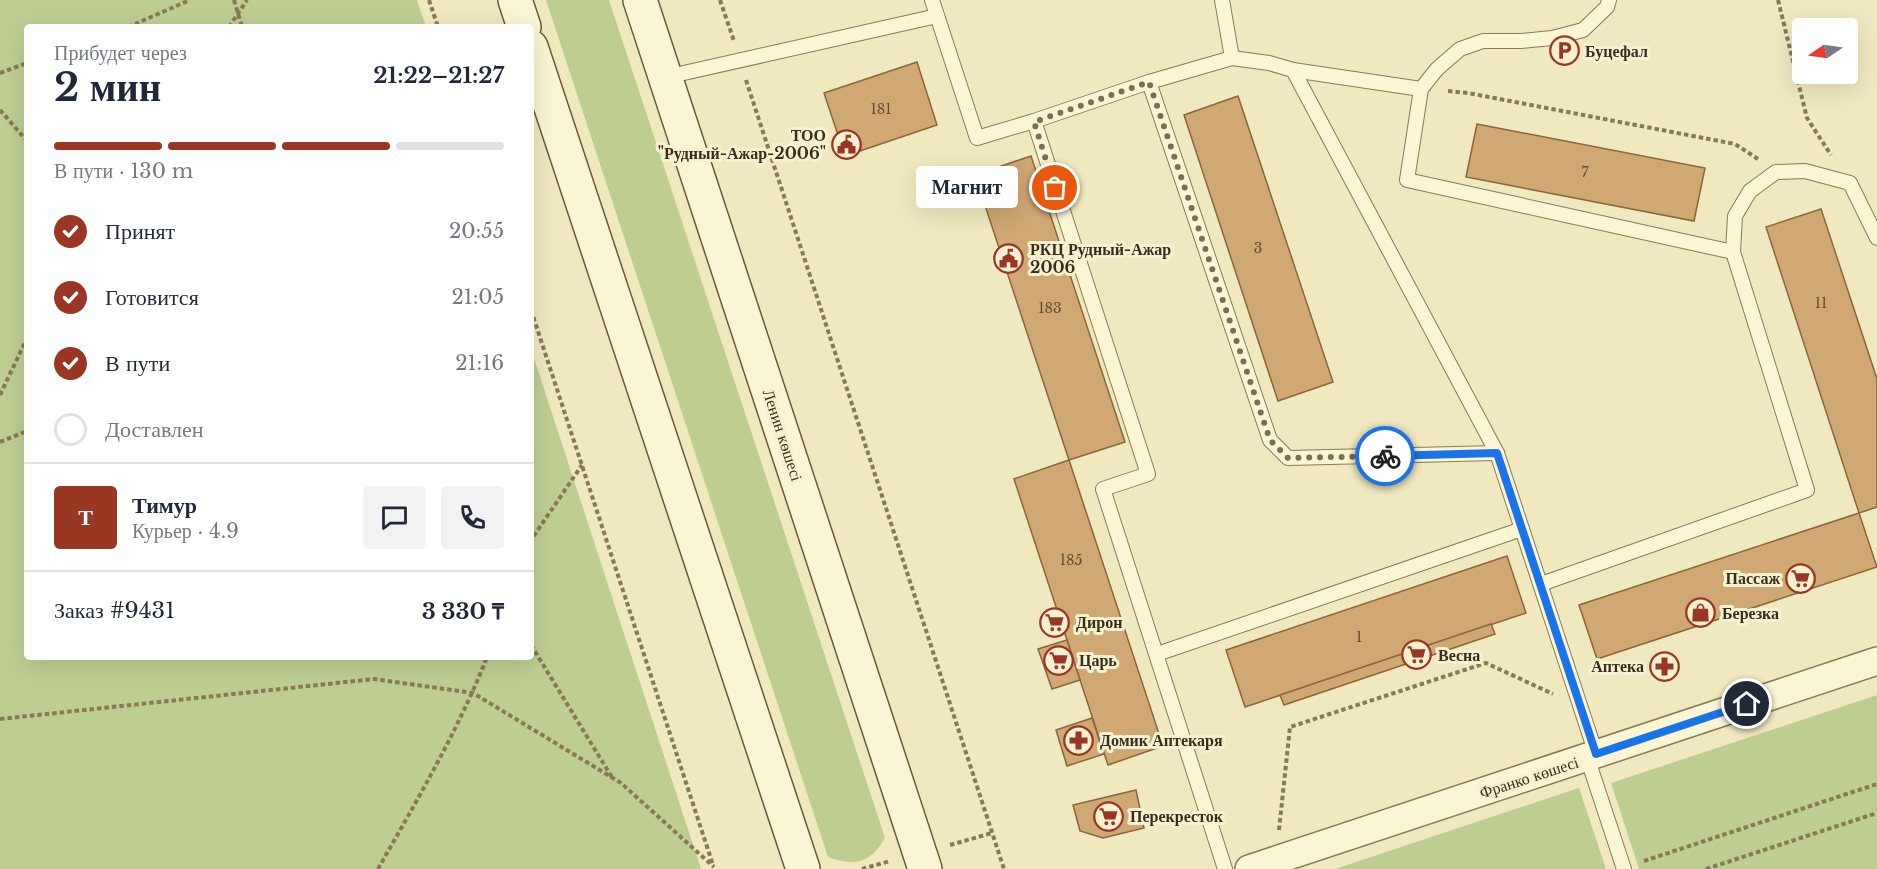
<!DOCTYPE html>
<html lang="ru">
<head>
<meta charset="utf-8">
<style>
  :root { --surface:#fff; --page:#f2f2f3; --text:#1f2937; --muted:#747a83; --line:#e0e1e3; --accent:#9a3624 }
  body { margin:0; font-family:"Libre Baskerville",serif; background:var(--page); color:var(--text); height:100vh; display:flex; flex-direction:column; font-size:22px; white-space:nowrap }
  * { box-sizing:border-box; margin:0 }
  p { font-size:20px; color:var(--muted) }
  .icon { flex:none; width:33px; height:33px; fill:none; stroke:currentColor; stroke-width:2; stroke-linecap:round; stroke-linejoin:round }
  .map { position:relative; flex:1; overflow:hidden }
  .details { position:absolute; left:24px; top:24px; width:510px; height:636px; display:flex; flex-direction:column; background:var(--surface); border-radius:6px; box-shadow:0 6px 24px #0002 }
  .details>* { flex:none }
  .needle { width:39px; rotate:257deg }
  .buttons { position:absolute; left:1792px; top:18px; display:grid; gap:12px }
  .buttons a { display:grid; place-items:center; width:66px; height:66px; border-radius:6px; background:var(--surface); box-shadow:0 6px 24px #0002; font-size:30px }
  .pin { position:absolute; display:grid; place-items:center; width:51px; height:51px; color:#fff; margin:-26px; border:3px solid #fff; border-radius:50%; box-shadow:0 2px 6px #0007 }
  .courier { position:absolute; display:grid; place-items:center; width:60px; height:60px; margin:-30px; border:4px solid #1a73e8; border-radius:50%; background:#fff; color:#222; box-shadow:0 2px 8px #0007 }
  .bubble { position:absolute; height:42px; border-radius:6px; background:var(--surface); box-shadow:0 6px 24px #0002; font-size:20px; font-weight:700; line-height:42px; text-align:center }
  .summary em { font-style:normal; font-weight:700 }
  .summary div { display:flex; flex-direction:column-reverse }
  .summary { display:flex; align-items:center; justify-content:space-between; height:102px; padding:0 30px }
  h1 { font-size:39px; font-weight:700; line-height:45px }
  .bar { display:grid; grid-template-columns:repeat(4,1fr); gap:9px 6px; align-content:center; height:72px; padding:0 30px }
  .bar i { height:8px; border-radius:4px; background:var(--line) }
  .bar .selected { background:var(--accent) }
  .bar p { grid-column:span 4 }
  .line { display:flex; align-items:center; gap:15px; padding:0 30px; border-top:2px solid var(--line) }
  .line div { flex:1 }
  .round { display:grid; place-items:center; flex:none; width:63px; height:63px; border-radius:6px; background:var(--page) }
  ol { padding:0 30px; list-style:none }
  li { display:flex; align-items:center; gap:18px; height:66px }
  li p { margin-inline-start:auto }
  li .icon { padding:6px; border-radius:50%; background:var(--accent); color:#fff; stroke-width:4 }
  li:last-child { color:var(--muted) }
  li i { width:33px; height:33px; border:3px solid var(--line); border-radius:50% }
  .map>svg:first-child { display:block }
  .green { fill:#bece93 }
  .building { fill:#cfa873; stroke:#89663b; stroke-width:1.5 }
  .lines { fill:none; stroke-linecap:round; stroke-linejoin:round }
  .service-casing { stroke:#897957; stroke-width:16 }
  .minor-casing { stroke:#897957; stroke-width:30 }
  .secondary-casing { stroke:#6b5a3a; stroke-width:36 }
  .path { stroke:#897957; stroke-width:4; stroke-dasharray:4.5 3; stroke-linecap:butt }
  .service { stroke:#faf5d2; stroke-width:14 }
  .minor { stroke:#faf5d2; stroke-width:27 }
  .secondary { stroke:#faf5d2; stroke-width:33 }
  .done { stroke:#786f55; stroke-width:6; stroke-dasharray:0 10.8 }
  .route { stroke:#1a73e8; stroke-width:8 }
  .labels { text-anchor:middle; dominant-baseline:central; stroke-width:6; stroke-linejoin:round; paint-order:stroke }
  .number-label { font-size:14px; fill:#5e4c32 }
  .poi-label { font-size:16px; font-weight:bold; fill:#382e1c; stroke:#f7f1cf; text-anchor:start }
  .street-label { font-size:16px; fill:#382e1c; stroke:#f7f1cf }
</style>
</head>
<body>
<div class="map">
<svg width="1877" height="869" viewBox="0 0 1877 869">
  <rect width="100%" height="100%" fill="#f0e9bf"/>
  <!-- green -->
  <g class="green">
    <polygon points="0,0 417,0 426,27 27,27 27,657 531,657 531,349 701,869 0,869"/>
    <path d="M546,0H609L885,838C871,863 855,867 828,857Z"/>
    <polygon points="1877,695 1877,869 1639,869 1611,783"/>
    <polygon points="1579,788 1606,869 1335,869"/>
  </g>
  <!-- building -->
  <g class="building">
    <polygon points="917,62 937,125 845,156 824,93"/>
    <polygon points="1238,96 1333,382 1278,401 1184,115"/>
    <polygon points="1477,124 1705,168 1694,221 1466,177"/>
    <polygon points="1031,156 1125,442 1069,460 975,175"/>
    <polygon points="1821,209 1877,379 1877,507 1859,513 1766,227"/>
    <polygon points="1069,460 1163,746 1108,765 1014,479"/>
    <polygon points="1859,513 1877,567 1597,659 1579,605"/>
    <polygon points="1507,556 1526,613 1245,707 1226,650"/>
    <polygon points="1491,624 1495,634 1284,705 1280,695"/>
    <polygon points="1067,640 1080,680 1052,689 1038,649"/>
    <polygon points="1092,718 1104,754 1067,766 1056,730"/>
    <polygon points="1136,790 1144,828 1103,838 1080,831 1073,805"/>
  </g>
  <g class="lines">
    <defs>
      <g id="service">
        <polyline points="932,0 977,138 1034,121 1149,82 1232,58 1269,63 1293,70 1421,89"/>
        <polyline points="1222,0 1232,58"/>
        <polyline points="1293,70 1497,453 1522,529"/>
        <polyline points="666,77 937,16"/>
        <polyline points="1149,82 1270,440 1288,458 1497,453"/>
        <polyline points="1034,121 1148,474 1103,489 1225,869"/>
        <polyline points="1733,252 1735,216 1750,191 1776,172 1805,171 1850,183 1877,238"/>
        <polyline points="1541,584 1807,490 1733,252 1407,180 1421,89 1437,69 1460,49 1483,41 1521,41 1552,38 1583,30 1607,7 1609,0"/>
        <polyline points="1157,654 1522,529 1596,754"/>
        <polyline points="1587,757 1624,869"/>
      </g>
      <polyline id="minor" points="1249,869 1877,661"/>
      <g id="secondary">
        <polyline points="515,0 524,27"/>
        <polyline points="640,0 925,869"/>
        <polyline points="531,47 803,869"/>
      </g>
    </defs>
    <!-- service casing -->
    <use href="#service" class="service-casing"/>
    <!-- minor casing -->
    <use href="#minor" class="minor-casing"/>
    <!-- secondary casing -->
    <use href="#secondary" class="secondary-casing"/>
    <!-- path -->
    <g class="path">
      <polyline points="234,0 242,27"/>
      <polyline points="429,0 438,27"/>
      <polyline points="720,0 734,41"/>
      <polyline points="1778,0 1807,118 1831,155"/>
      <polyline points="128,27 190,0"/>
      <polyline points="229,27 247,0"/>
      <polyline points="0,73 27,63"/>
      <polyline points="746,80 1004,869"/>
      <polyline points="1448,91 1468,93 1735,144 1758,159"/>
      <polyline points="0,110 27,141"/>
      <polyline points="531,310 713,865"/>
      <polyline points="0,395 27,338"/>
      <polyline points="0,442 27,431"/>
      <polyline points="531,543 533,537 582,465"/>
      <polyline points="531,645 613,779"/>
      <polyline points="0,719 374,679 473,693 621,783 714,867"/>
      <polyline points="1279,830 1290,727 1486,663 1553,694"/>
      <polyline points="950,845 992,833"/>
      <polyline points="1644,861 1877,784"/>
      <path d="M378,869C417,800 458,731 487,657"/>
      <polyline points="862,869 890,861"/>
      <polyline points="1706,869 1877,813"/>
    </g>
    <!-- service -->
    <use href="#service" class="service"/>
    <!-- minor -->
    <use href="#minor" class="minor"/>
    <!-- secondary -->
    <use href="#secondary" class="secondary"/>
  </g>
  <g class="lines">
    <!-- done -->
    <polyline class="done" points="1055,188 1034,122 1149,82 1270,440 1288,458 1385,456"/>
    <!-- route -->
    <polyline class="route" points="1385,456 1497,453 1596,754 1747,704"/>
  </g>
  <!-- icons -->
  <defs>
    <symbol id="parking-ring" viewBox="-11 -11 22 22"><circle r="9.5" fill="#f7f1cf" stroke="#9a3624" stroke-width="1.5"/><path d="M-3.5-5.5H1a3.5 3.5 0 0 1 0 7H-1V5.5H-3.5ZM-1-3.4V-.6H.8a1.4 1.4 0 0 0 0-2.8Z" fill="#9a3624"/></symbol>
    <symbol id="civic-ring" viewBox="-11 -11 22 22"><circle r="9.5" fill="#f7f1cf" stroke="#9a3624" stroke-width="1.5"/><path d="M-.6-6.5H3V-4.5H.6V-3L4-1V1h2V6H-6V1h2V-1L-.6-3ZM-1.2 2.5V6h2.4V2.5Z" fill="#9a3624"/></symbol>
    <symbol id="supermarket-ring" viewBox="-11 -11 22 22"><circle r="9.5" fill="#f7f1cf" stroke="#9a3624" stroke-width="1.5"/><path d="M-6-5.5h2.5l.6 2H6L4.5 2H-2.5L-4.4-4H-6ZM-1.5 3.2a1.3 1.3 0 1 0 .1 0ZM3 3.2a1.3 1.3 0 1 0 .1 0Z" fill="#9a3624"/></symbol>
    <symbol id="shop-ring" viewBox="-11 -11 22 22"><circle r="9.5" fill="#f7f1cf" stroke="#9a3624" stroke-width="1.5"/><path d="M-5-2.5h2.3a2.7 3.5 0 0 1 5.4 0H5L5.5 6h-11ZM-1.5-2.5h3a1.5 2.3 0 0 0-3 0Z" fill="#9a3624"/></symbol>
    <symbol id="pharmacy-ring" viewBox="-11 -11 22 22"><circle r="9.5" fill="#f7f1cf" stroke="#9a3624" stroke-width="1.5"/><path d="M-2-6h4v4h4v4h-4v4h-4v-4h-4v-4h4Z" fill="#9a3624"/></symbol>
  </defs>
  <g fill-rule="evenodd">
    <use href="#parking-ring" x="1548" y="34" width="33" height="33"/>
    <use href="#civic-ring" x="830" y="128" width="33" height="33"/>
    <use href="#civic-ring" x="992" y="242" width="33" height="33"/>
    <use href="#supermarket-ring" x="1784" y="562" width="33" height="33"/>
    <use href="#shop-ring" x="1684" y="596" width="33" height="33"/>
    <use href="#supermarket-ring" x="1038" y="606" width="33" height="33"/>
    <use href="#supermarket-ring" x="1400" y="638" width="33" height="33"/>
    <use href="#supermarket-ring" x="1042" y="644" width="33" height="33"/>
    <use href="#pharmacy-ring" x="1648" y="650" width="33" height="33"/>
    <use href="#pharmacy-ring" x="1062" y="724" width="33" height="33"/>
    <use href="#supermarket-ring" x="1092" y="800" width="33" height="33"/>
  </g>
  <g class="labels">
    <!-- number labels -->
    <g class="number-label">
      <text x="881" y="109">181</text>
      <text x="1585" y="172">7</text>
      <text x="1258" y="248">3</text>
      <text x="1821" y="303">11</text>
      <text x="1050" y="308">183</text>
      <text x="1071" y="560">185</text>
      <text x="1359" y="637">1</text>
    </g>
    <!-- poi labels -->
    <g class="poi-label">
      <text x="1585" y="51">Буцефал</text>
      <text x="826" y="135" text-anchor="end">ТОО<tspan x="826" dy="18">"Рудный-Ажар-2006"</tspan></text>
      <text x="1030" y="249">РКЦ Рудный-Ажар<tspan x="1030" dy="18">2006</tspan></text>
      <text x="1780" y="578" text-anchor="end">Пассаж</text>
      <text x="1722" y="613">Березка</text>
      <text x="1076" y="622">Дирон</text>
      <text x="1438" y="655">Весна</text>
      <text x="1079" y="660">Царь</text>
      <text x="1644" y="666" text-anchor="end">Аптека</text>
      <text x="1100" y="740">Домик Аптекаря</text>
      <text x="1130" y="816">Перекресток</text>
    </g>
    <!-- street labels -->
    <g class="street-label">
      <text transform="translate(783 435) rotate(72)">Ленин көшесі</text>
      <text transform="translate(1529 777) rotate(-18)">Франко көшесі</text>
    </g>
  </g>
</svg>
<div class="buttons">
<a><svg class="needle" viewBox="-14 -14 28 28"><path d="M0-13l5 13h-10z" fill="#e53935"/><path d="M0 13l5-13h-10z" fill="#747a83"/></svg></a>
</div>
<div class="pin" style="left:1055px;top:188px;background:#ea580c"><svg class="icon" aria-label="bag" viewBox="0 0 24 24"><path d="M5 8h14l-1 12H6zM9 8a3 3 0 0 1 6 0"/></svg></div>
<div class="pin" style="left:1747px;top:704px;background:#1f2937"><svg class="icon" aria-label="home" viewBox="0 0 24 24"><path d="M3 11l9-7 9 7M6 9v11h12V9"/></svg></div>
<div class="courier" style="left:1385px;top:456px"><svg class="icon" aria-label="bike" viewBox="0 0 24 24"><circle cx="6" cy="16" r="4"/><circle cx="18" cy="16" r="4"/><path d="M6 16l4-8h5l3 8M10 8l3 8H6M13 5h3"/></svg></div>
<div class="bubble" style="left:916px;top:166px;width:102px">Магнит</div>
<section class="details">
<div class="summary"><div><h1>2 мин</h1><p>Прибудет через</p></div><em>21:22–21:27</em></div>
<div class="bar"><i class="selected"></i><i class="selected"></i><i class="selected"></i><i></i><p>В пути · 130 m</p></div>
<ol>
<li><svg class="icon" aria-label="check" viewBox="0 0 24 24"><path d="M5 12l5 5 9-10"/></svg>Принят<p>20:55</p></li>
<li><svg class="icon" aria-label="check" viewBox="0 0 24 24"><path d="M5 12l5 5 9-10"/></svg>Готовится<p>21:05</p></li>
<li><svg class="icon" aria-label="check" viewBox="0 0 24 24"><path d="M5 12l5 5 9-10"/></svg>В пути<p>21:16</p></li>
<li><i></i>Доставлен</li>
</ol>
<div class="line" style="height:108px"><b class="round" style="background:var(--accent);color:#fff">Т</b><div><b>Тимур</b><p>Курьер · 4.9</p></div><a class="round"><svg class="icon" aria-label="chat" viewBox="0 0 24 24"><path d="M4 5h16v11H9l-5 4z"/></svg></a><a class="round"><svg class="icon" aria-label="phone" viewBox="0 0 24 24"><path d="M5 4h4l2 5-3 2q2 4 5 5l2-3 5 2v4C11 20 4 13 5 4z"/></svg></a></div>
<div class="line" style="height:78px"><div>Заказ #9431</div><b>3 330 ₸</b></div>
</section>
</div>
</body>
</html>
